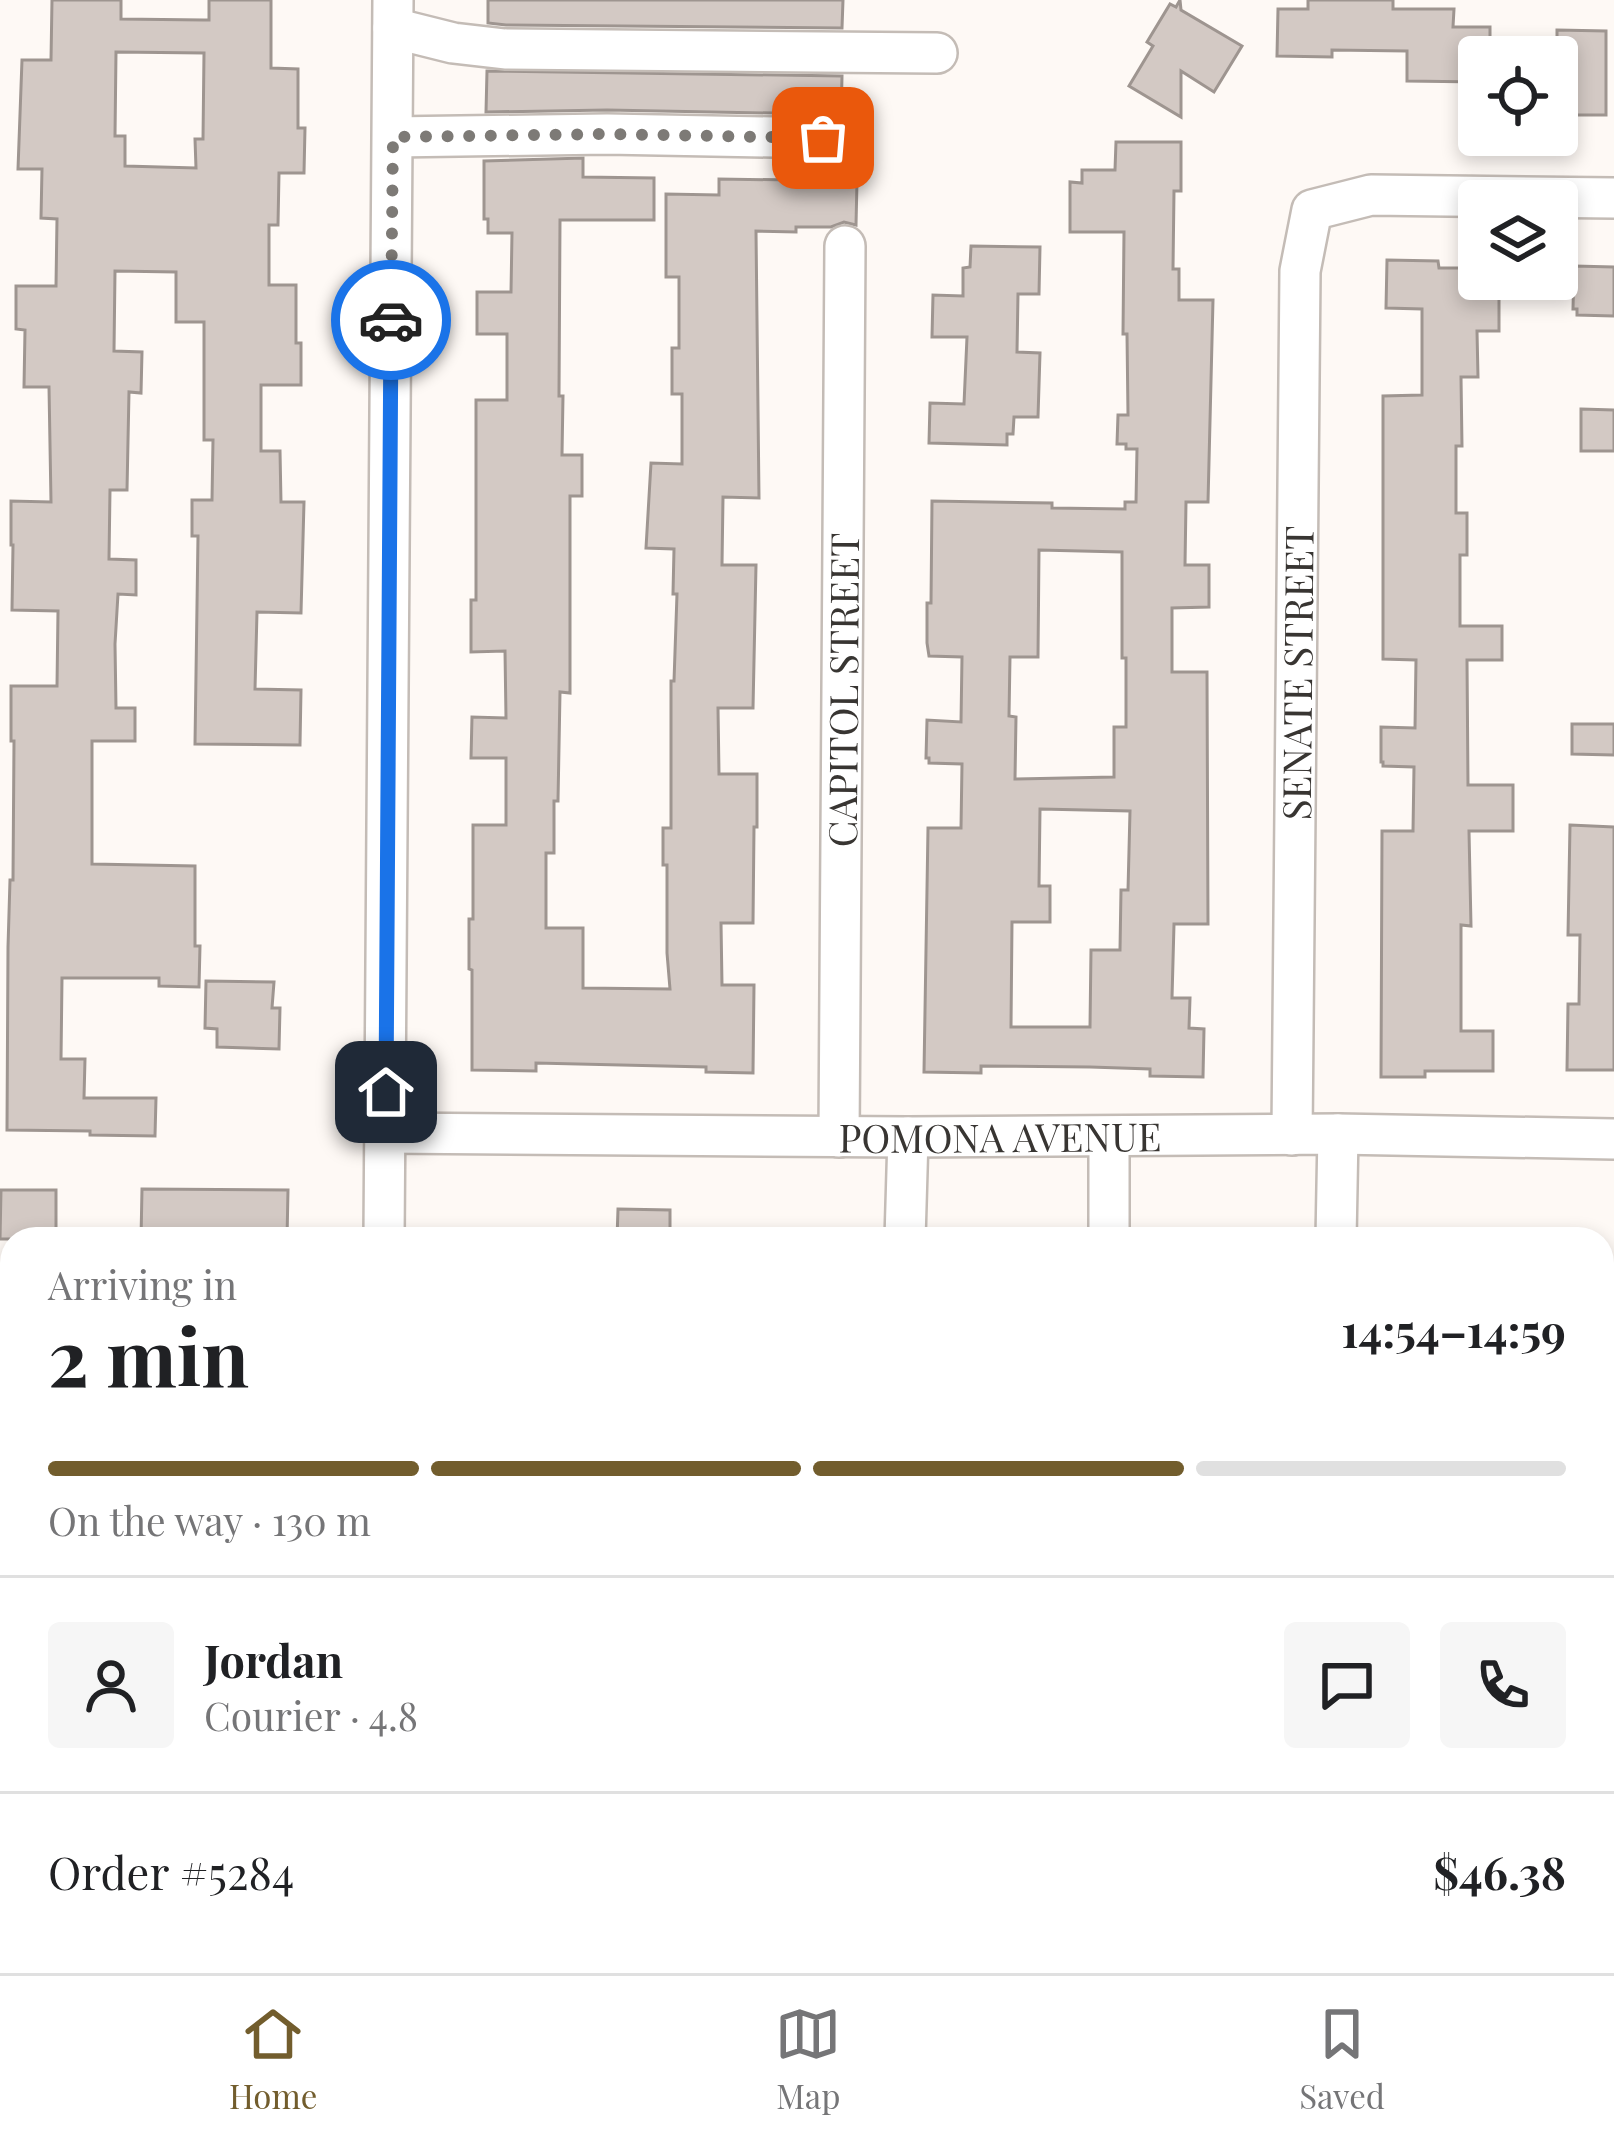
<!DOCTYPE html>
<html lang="en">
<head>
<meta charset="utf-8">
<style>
  :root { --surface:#fff; --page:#f6f6f6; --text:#202124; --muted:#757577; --line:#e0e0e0; --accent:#725d2d }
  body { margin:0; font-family:"Playfair Display",serif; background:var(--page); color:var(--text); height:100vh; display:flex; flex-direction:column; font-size:45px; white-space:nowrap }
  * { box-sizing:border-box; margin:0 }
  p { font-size:39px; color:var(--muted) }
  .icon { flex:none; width:66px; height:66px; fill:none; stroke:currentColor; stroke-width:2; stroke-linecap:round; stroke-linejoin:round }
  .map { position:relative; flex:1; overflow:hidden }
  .panel { position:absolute; left:0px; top:1227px; width:1614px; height:747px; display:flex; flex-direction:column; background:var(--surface); border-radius:36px 36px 0 0; box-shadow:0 6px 18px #0003 }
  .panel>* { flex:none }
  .buttons { position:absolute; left:1458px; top:36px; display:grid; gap:24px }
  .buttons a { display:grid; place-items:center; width:120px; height:120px; border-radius:12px; background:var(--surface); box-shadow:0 6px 18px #0003; font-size:60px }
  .pin { position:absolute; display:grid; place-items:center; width:102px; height:102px; color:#fff; margin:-51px; border-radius:24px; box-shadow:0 6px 18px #0006 }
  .courier { position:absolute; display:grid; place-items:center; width:120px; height:120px; margin:-60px; border:9px solid #1a73e8; border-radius:50%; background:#fff; color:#222; box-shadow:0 3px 15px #0007 }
  .headline em { font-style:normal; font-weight:700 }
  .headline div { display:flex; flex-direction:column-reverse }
  .headline { display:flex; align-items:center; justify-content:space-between; height:204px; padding:0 48px }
  h1 { font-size:78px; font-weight:700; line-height:90px }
  .bar { display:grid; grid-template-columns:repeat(4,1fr); gap:18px 12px; align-content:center; height:144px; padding:0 48px }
  .bar i { height:15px; border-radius:9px; background:var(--line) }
  .bar .selected { background:var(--accent) }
  .bar p { grid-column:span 4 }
  .line { display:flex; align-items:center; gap:30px; padding:0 48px; border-top:3px solid var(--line) }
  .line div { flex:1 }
  .round { display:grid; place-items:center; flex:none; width:126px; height:126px; border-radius:12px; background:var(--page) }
  .tab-bar { display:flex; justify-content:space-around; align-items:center; height:168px; border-top:3px solid var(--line); background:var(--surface); font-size:33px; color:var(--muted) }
  .tab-bar a { display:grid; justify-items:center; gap:6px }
  .tab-bar .selected { color:var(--accent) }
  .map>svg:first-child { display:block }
  .building { fill:#d3c9c4; stroke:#9e9590; stroke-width:3; fill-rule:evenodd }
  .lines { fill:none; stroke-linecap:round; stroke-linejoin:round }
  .minor-casing { stroke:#c4bcb6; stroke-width:44 }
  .minor { stroke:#fff; stroke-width:39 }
  .done { stroke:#7d7a76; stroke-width:12; stroke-dasharray:0 21.6 }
  .route { stroke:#1a73e8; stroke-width:15 }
  .labels { text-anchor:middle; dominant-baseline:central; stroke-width:12; stroke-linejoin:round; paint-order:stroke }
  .street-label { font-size:39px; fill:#383532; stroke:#fff }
</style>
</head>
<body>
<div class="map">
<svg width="1614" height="1973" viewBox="0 0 1614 1973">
  <rect width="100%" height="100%" fill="#fef9f5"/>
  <!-- building -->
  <g class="building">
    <path d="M52,0H121V19L204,20H209V0H271V68L298,69V128H305L304,173H279L278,225H269V285H296V343H301V385H261V451H280L281,502H304L301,613L257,612L255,689L301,690L300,745L195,744L198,536H192V500H212L213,440H204V322H176V272L115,271L114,351L142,352L141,393L129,392L127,490H110L109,559L136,560V595L118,594L115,644L116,708H135V741H92V864L195,866V946H200L199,987L159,986V978H62L61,1059H85L84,1098H156L155,1136L90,1135V1131L7,1130L8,947L10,880H13L14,741H11V686H57L58,611L12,610L13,545H11V501L51,502L49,387H24L25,330L16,329V286H56L57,219L41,218L42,169H18L22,60H51ZM116,52L204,53L203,139H195L196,168L125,166V136H115Z"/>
    <polygon points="488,0 843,0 842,28 506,25 488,23"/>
    <polygon points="1180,0 1181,10 1242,46 1214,92 1181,71 1181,117 1129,86 1153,46 1147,42 1170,4 1176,7"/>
    <polygon points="1308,0 1393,0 1393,9 1454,9 1453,27 1490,27 1490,57 1479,57 1479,82 1407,81 1407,51 1332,50 1332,57 1277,56 1278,9 1308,9"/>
    <polygon points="1557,30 1606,31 1606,115 1557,115"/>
    <polygon points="487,71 842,76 841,122 823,114 607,110 486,112"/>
    <path d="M1116,142H1181V191H1174L1173,269H1179V300H1213L1208,502H1186L1185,565H1209V607L1172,608V672H1207L1208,924H1174L1172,998H1190L1189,1028L1204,1029L1203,1077L1150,1076V1069L1090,1067L981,1066V1073L924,1072L928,828H961L962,764L929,763V758H926L927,720L961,722L962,657L929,656L927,643V603H931L932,501L1052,503V508L1125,509V502H1136L1137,449H1126V444H1117L1118,415H1128L1127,334H1123L1124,232H1070V182L1082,183V170H1115ZM1039,550L1122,552V658H1126V727H1114V777L1015,779L1016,717L1009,716L1010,657H1038ZM1040,809L1130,811L1128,890H1121L1120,950H1091L1090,1027H1011L1012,922H1050V886H1039Z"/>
    <polygon points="583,158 583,177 654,178 654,220 560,220 559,396 563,396 562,455 582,455 582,496 570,496 570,693 560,692 558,801 554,801 554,853 546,853 546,928 583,928 583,988 670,989 667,953 667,865 663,865 663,828 671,828 671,681 674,681 677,594 673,594 674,549 646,548 651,463 682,464 682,394 672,394 672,348 679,348 679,277 666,277 666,194 719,195 719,179 857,181 856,225 844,222 831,227 796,227 796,232 756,231 759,498 723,497 722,565 756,565 753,708 718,708 719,774 757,774 757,827 754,827 753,923 721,923 722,985 754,985 753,1073 706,1072 706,1067 536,1063 536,1071 472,1070 472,970 469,969 469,919 473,919 473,825 506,825 506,758 471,758 472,717 506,718 505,651 471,652 471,600 476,600 476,400 507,400 507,334 477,334 477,292 511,292 512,233 488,233 488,219 484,219 484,161"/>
    <polygon points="971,246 1040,247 1039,294 1018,294 1017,352 1040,353 1038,417 1014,417 1013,434 1007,434 1007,445 929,443 930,403 964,404 967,337 932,337 933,295 963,296 963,268 970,267"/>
    <polygon points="1387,260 1438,261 1439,268 1479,268 1479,279 1499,279 1499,331 1477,331 1478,377 1461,377 1462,446 1456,446 1456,513 1467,513 1467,555 1460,555 1460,626 1502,626 1502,660 1467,660 1468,785 1513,785 1513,831 1469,831 1471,926 1461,925 1461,1031 1493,1031 1493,1071 1425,1071 1425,1077 1381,1077 1382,831 1413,831 1414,767 1383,766 1383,762 1381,762 1381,727 1415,728 1416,660 1383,659 1383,396 1422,395 1422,309 1386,308"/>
    <polygon points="1574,266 1614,267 1614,316 1577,315 1577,309 1573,309"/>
    <polygon points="1581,409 1614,410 1614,451 1581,451"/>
    <polygon points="1572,724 1614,724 1614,755 1572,754"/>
    <polygon points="1570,825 1614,827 1614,1070 1567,1070 1568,1004 1579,1004 1580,935 1568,935"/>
    <polygon points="206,981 274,982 272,1008 280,1008 279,1049 217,1047 217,1029 205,1028"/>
    <polygon points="142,1189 288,1190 287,1239 141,1239"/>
    <polygon points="1,1190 56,1190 56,1239 0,1239"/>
    <polygon points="618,1209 670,1210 670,1239 617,1239"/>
  </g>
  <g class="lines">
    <defs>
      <g id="minor">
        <polyline points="393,28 453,43 505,49 937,53"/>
        <polyline points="393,137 607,134 823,138"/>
        <path id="s1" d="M385,1133L908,1137L1338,1134L1614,1139"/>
        <path id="s2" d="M1292,1135L1300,271L1312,210L1371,195L1614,198"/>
        <path id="s3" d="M839,1137L845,246"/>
        <polyline points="384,1239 393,0"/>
        <polyline points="905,1239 908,1137"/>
        <polyline points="1109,1239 1109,1137"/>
        <polyline points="1336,1239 1338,1134"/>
        <polyline points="0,1423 12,1424"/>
        <polyline points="1602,1561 1614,1561"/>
        <polyline points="0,1688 12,1689"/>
        <polyline points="379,1962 379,1973"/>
      </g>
    </defs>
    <!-- minor casing -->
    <use href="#minor" class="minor-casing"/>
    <!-- minor -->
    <use href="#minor" class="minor"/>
  </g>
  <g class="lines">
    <!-- done -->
    <polyline class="done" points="391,320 393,137 607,134 823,138"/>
    <!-- route -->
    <polyline class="route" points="386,1092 391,320"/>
  </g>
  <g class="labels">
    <!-- street labels -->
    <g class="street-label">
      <text stroke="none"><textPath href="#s2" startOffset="462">SENATE STREET</textPath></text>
      <text stroke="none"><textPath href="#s3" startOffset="447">CAPITOL STREET</textPath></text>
      <text stroke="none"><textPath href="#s1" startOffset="615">POMONA AVENUE</textPath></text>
    </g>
  </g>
</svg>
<div class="buttons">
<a><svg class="icon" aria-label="locate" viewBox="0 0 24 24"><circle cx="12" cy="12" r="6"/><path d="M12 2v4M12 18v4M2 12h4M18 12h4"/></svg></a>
<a><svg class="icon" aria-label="layers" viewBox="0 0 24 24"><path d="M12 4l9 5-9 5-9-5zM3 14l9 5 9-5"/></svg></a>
</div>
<div class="pin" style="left:823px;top:138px;background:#ea580c"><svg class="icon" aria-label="bag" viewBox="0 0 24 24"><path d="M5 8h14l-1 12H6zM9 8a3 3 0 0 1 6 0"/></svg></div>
<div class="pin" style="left:386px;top:1092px;background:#1f2937"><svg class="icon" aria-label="home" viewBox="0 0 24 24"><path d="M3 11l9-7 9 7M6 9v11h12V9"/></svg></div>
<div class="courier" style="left:391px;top:320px"><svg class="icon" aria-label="car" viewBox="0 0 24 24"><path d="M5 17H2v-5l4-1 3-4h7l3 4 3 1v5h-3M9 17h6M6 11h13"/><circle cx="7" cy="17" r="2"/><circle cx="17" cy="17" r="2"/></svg></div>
<section class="panel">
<div class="headline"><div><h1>2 min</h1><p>Arriving in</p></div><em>14:54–14:59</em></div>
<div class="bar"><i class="selected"></i><i class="selected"></i><i class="selected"></i><i></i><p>On the way · 130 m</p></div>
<div class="line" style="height:216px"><a class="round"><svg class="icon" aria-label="person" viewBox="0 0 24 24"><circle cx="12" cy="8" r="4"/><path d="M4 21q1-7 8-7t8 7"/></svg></a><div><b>Jordan</b><p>Courier · 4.8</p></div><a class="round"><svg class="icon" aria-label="chat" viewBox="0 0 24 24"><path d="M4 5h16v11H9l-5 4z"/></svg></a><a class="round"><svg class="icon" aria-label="phone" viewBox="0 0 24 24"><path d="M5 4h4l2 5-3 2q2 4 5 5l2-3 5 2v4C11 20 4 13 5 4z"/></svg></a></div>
<div class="line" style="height:156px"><div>Order #5284</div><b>$46.38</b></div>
</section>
</div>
<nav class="tab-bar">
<a class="selected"><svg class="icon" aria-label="home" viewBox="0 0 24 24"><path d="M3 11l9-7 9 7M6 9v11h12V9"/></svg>Home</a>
<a><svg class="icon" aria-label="map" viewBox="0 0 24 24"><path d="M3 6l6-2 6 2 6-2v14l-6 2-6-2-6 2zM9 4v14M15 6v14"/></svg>Map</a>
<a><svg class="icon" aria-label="saved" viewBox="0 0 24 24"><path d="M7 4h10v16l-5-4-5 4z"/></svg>Saved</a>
</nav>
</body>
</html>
